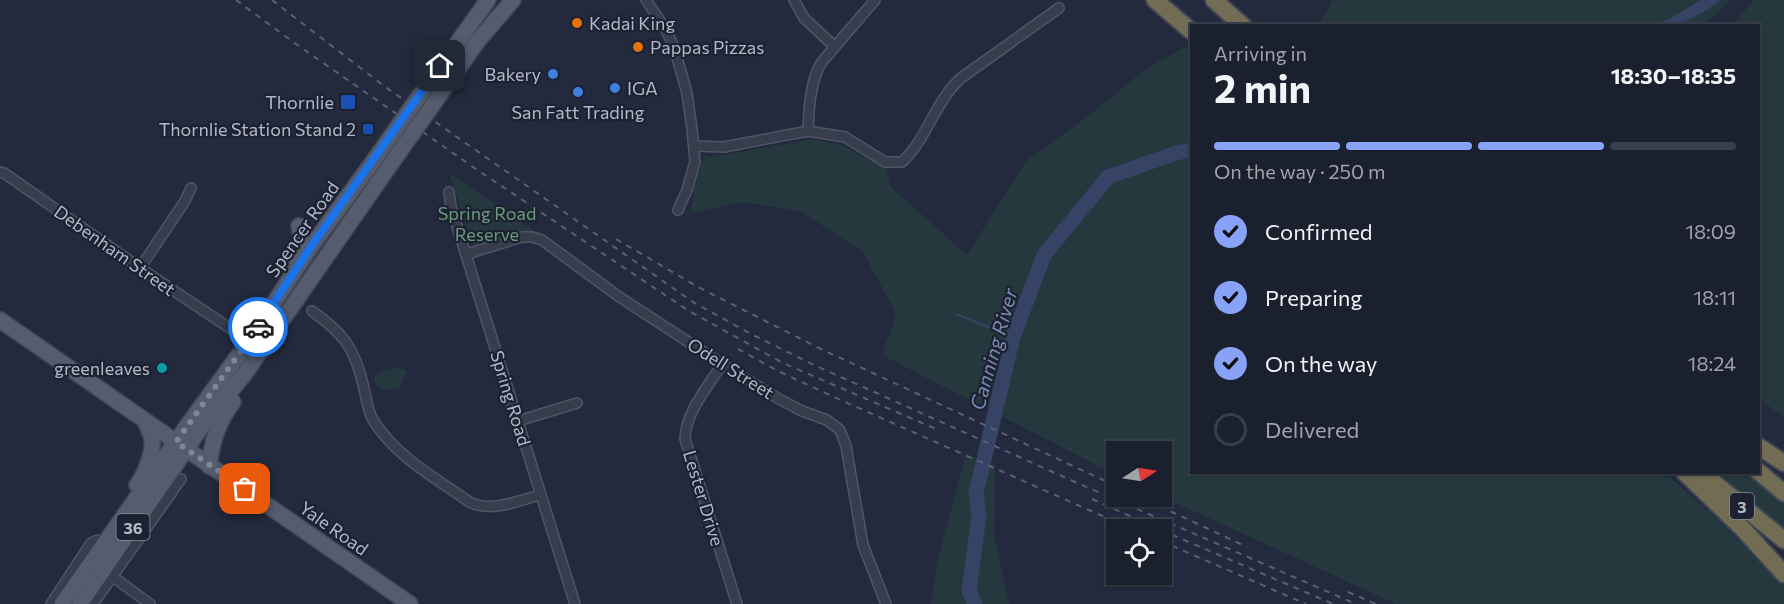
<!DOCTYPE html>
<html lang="en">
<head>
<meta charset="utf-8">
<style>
  :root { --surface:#1a202e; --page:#272d3a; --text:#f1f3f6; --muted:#9fa3aa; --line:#383e4a; --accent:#88a2f8 }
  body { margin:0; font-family:Commissioner,sans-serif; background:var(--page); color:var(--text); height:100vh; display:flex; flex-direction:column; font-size:22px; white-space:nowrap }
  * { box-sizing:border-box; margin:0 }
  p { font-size:20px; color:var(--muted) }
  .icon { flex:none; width:33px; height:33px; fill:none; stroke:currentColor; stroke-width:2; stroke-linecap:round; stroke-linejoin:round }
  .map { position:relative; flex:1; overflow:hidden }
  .details { position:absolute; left:1190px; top:24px; width:570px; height:450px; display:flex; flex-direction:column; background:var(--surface); border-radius:0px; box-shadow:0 2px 4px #0004,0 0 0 2px var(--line) }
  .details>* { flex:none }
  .needle { width:39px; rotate:78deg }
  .buttons { position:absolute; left:1106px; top:441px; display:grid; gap:12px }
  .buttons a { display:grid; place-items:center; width:66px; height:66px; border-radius:0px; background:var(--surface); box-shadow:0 2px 4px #0004,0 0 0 2px var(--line); font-size:30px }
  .pin { position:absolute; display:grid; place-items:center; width:51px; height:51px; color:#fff; margin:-26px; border-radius:12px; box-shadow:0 3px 9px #0006 }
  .courier { position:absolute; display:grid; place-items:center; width:60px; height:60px; margin:-30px; border:4px solid #1a73e8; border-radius:50%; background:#fff; color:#222; box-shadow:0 2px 8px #0007 }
  .headline em { font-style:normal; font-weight:700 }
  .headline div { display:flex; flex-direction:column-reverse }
  .headline { display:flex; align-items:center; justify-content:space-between; height:102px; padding:0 24px }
  h1 { font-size:39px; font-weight:700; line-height:45px }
  .bar { display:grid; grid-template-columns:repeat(4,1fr); gap:9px 6px; align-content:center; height:72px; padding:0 24px }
  .bar i { height:8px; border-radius:4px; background:var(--line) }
  .bar .active { background:var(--accent) }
  .bar p { grid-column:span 4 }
  ol { padding:0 24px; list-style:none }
  li { display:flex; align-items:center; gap:18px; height:66px }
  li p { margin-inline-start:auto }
  li .icon { padding:6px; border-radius:50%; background:var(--accent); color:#111; stroke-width:4 }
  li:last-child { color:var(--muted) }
  li i { width:33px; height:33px; border:3px solid var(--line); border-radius:50% }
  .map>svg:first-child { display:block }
  .green { fill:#25383e }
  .water { fill:#374364 }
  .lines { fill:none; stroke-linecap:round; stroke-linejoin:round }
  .stream { stroke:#374364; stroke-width:2 }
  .river { stroke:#374364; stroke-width:15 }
  .minor-casing { stroke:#4f5565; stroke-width:12 }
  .primary-casing { stroke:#404656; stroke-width:18 }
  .motorway-casing { stroke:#3f4555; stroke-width:20 }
  .minor { stroke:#373d4d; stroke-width:9 }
  .primary { stroke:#555c6d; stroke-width:15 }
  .motorway { stroke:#736c54; stroke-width:16 }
  .rail { stroke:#596074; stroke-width:2; stroke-dasharray:6 6; stroke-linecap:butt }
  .primary-bridge-casing { stroke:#404656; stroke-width:18; stroke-linecap:butt }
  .primary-bridge { stroke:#555c6d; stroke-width:15 }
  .done { stroke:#818698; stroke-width:6; stroke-dasharray:0 10.8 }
  .route { stroke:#1a73e8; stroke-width:8 }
  .food-dot { fill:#e8710a; stroke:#1c2232; stroke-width:2 }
  .shop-dot { fill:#3f7fe0; stroke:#1c2232; stroke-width:2 }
  .transit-dot { fill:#1a4fb4; stroke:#1c2232; stroke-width:2 }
  .culture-dot { fill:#0f9aa8; stroke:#1c2232; stroke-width:2 }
  .labels { text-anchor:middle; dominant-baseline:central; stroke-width:4.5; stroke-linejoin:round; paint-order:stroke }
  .shield { fill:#1c2232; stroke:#868b9c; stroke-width:1.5 }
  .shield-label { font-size:16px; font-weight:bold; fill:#b3b8c9 }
  .poi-label { font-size:18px; fill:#b3b8c9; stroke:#1c2232; text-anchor:end }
  .park-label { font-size:18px; fill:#6a9a7d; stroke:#1c2232 }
  .street-label { font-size:18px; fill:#b3b8c9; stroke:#1c2232 }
  .water-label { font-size:20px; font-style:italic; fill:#7b89b1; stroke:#1c2232 }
</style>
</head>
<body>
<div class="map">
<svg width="1784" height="604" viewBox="0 0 1784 604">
  <rect width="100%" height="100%" fill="#232a3d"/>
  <!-- green -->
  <g class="green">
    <polygon points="1333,0 1731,0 1704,25 1323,26 1320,23"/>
    <polygon points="1753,0 1784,0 1784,416 1758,399 1758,26 1733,26"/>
    <polygon points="1191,44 1191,472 1666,473 1719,521 1784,586 1784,604 1396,604 1161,496 1161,452 1116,452 1116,475 882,355 896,314 863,252 800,211 742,202 691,214 694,190 704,156 711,157 813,139 841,145 886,168 890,186 967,255 1026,161 1083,120 1147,68"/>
    <polygon points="449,173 536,232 474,248"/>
    <path d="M383,368L387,371L392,368L404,369L407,372L398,389C385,389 375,394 374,374L382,372Z"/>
    <polygon points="966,454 995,465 994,534 1009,604 931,604 937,563"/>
    <polygon points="1714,473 1752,473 1784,500 1784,529"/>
  </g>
  <!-- water -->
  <polygon class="water" points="1701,0 1721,0 1705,11 1679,25 1653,25 1671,18"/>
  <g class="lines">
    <!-- stream -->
    <polyline class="stream" points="956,314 1013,337"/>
    <!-- river -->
    <polyline class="river" points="975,604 969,591 979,515 976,493 1013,337 1044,255 1108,177 1176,153 1191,150"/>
    <defs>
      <g id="minor">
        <polyline points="646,0 665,28 674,47 687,93 692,129 695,162 687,190 678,210"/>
        <polyline points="794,0 804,18 834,46"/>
        <path d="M808,131C809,108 810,83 821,63L875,0"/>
        <path d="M695,146L724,147L808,131L845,137L885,162H902C928,138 933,104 961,78L1059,8"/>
        <polyline points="0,172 4,173 140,268 231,329"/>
        <polyline points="449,192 451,207 575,604"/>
        <polyline points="467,254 522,237 532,237 542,240 618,296 722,364 779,399 802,411 827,420 840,430 846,446 863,545 886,604"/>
        <polyline points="140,268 185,201 191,188"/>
        <path d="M312,311C343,333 354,347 363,384C366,396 367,409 373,420C396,457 436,478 471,503C494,512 517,501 540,495"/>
        <path d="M722,364C708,387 686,411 685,439L737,604"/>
        <polyline points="518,421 577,403"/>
        <polyline points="112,576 150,604"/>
        <polyline points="51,604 91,543 95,541 108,539"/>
        <polyline points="93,604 181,479"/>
      </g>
      <g id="primary">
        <polyline points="428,84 488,0"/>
        <polyline points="441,93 477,42 513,0"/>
        <path d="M296,260C302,250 302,237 299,226"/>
        <polyline points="0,320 410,604"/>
        <path d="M209,466C212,441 218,422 233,402"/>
        <path d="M137,485C145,474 154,453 152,439C151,433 147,426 145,421"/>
        <polyline points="62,604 187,426 249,341 310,248 375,159"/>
        <polyline points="80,604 200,429 246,372 388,168"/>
      </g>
      <g id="motorway">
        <polyline points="1155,0 1191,31"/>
        <polyline points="1214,0 1243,26"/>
        <polyline points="1758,446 1784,463"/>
        <polyline points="1758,471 1784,493"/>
        <polyline points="1684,472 1743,529 1784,574"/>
        <polyline points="1701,472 1784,540"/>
      </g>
    </defs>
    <!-- minor casing -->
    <use href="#minor" class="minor-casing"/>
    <!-- primary casing -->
    <use href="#primary" class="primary-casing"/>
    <!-- motorway casing -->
    <use href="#motorway" class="motorway-casing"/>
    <!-- minor -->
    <use href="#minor" class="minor"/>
    <!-- primary -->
    <use href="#primary" class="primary"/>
    <!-- motorway -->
    <use href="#motorway" class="motorway"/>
    <!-- rail -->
    <g class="rail">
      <polyline points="236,0 296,44 476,169 689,311 783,363 936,429"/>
      <polyline points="272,0 384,86 693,302 751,334 814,365 1075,482 1356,604"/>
      <polyline points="616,239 698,287 821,349 1116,486"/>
      <polyline points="738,349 778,371 834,397 1134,530"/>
      <polyline points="1138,496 1247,547"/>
      <polyline points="1092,499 1161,530"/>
      <polyline points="1161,530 1333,604"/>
      <polyline points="1161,541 1306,604"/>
      <polyline points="1348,592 1376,604"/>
    </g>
    <defs>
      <g id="primary-bridge">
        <polyline points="375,159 428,84"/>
        <polyline points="388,168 441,93"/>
      </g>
    </defs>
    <!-- primary-bridge casing -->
    <use href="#primary-bridge" class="primary-bridge-casing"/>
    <!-- primary-bridge -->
    <use href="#primary-bridge" class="primary-bridge"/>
  </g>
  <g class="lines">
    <!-- done -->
    <polyline class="done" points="245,489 176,442 258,327"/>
    <!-- route -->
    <polyline class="route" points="258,327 310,248 440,66"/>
  </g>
  <!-- markers -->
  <g class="food-dot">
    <circle cx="577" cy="23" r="6"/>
    <circle cx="638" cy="47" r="6"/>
  </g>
  <g class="shop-dot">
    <circle cx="553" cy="74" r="6"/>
    <circle cx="615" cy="88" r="6"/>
    <circle cx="578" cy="92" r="6"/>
  </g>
  <g class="transit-dot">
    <rect x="340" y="94" width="16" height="16" rx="3"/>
    <rect x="362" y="123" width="12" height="12" rx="3"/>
  </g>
  <circle class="culture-dot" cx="162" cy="368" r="6"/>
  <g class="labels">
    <!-- shield labels -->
    <g class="shield">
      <rect x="1730" y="493" width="24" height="26" rx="4.5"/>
      <rect x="116.5" y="514" width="33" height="26" rx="4.5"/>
    </g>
    <g class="shield-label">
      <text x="1742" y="506">3</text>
      <text x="133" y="527">36</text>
    </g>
    <!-- poi labels -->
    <g class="poi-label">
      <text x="589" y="23" text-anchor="start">Kadai King</text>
      <text x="650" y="47" text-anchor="start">Pappas Pizzas</text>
      <text x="541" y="74">Bakery</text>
      <text x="627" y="88" text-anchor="start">IGA</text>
      <text x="334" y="102">Thornlie</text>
      <text x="578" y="112" text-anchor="middle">San Fatt Trading</text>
      <text x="356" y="129">Thornlie Station Stand 2</text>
      <text x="150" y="368">greenleaves</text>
    </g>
    <!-- park labels -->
    <g class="park-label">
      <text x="487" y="213">Spring Road<tspan x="487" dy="21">Reserve</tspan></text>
    </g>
    <!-- street labels -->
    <g class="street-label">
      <text transform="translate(302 229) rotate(-55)">Spencer Road</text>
      <text transform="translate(115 250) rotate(35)">Debenham Street</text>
      <text transform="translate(731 368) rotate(32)">Odell Street</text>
      <text transform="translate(511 398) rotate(73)">Spring Road</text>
      <text transform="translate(704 498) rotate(73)">Lester Drive</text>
      <text transform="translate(334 528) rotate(35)">Yale Road</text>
    </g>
    <!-- water labels -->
    <g class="water-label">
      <text transform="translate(993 349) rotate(-74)">Canning River</text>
    </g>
  </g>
</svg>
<div class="buttons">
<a><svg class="needle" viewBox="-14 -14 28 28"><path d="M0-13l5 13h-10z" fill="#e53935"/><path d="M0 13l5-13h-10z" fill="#9fa3aa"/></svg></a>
<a><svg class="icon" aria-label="locate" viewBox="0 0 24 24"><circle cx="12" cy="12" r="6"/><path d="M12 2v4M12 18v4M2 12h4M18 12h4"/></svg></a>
</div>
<div class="pin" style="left:245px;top:489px;background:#ea580c"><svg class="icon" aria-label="bag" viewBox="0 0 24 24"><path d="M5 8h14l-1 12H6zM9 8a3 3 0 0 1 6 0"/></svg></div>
<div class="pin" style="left:440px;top:66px;background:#1f2937"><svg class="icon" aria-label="home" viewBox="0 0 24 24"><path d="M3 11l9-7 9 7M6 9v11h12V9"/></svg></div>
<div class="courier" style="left:258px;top:327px"><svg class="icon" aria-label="car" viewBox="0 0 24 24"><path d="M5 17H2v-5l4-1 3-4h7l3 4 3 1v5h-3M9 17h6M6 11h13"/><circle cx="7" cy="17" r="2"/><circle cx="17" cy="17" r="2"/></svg></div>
<section class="details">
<div class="headline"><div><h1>2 min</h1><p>Arriving in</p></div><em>18:30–18:35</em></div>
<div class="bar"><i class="active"></i><i class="active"></i><i class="active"></i><i></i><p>On the way · 250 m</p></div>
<ol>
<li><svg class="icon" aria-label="check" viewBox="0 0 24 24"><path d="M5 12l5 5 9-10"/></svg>Confirmed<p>18:09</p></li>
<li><svg class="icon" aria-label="check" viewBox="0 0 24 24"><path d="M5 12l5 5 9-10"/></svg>Preparing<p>18:11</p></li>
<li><svg class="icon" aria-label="check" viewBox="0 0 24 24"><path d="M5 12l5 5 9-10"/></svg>On the way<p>18:24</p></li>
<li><i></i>Delivered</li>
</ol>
</section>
</div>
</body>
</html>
